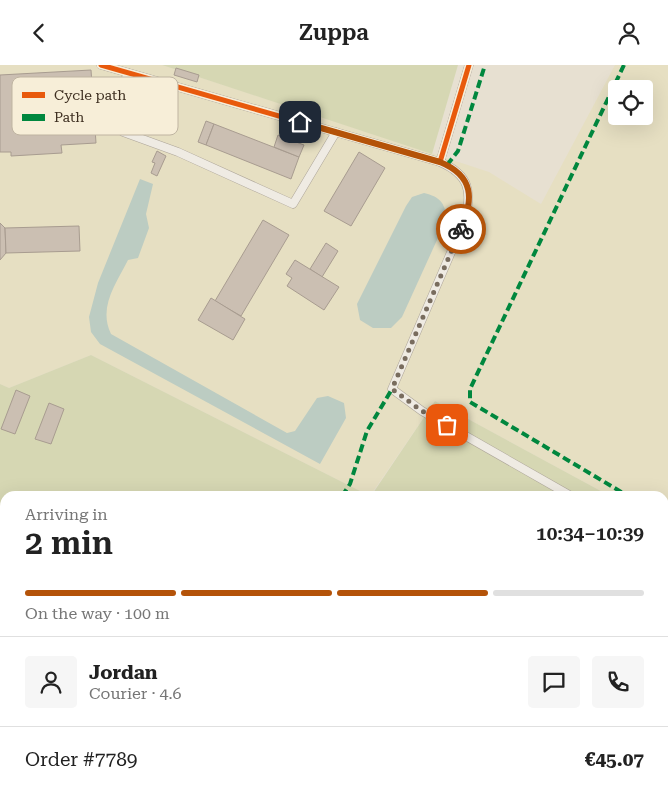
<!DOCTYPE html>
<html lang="en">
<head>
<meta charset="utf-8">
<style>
  :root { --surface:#fff; --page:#f6f6f6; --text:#222; --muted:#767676; --line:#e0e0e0; --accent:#b45309 }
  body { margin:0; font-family:"Roboto Serif",serif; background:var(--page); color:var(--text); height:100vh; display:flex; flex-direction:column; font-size:19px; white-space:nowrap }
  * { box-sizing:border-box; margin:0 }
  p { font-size:16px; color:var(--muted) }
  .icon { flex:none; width:28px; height:28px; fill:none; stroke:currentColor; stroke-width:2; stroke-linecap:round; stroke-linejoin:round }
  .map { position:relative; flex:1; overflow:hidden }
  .details { position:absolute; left:0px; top:426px; width:669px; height:311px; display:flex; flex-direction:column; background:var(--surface); border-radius:15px 15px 0 0; box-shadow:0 5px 20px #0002 }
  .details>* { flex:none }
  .fabs { position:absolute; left:608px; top:15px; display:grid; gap:10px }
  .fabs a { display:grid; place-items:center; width:45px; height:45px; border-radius:5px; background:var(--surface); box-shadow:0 5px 20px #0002; font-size:25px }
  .pin { position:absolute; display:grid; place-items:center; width:42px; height:42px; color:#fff; margin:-21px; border-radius:10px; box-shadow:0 2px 8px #0006 }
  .courier { position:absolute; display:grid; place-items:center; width:50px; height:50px; margin:-25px; border:4px solid #b45309; border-radius:50%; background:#fff; color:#222; box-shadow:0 1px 6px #0007 }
  .headline em { font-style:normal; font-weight:600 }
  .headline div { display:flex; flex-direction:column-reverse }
  .headline { display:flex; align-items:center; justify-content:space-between; height:85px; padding:0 25px }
  h1 { font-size:32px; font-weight:600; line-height:38px }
  .bar { display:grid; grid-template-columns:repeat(4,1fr); gap:8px 5px; align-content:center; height:60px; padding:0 25px }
  .bar i { height:6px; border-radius:4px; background:var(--line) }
  .bar .on { background:var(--accent) }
  .bar p { grid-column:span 4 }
  .line { display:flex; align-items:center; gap:12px; padding:0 25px; border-top:1px solid var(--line) }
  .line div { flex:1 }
  .round { display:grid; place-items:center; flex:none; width:52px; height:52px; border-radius:5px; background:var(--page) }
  header { display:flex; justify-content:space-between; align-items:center; height:65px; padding:0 25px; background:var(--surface); font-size:22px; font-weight:600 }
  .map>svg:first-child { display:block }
  .farmland { fill:#e6dfc2; fill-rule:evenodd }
  .green { fill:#d6d7b3 }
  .water { fill:#bcccc2 }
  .building { fill:#cbbfb2; stroke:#a89c90 }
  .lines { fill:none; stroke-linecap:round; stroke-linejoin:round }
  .service-casing { stroke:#ada599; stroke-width:9 }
  .service { stroke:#efebe3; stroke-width:8 }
  .quiet { stroke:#00873e; stroke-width:4; stroke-dasharray:8 4; stroke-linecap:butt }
  .cycleway-casing { stroke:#f7eed8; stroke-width:8 }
  .cycleway { stroke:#e8590c; stroke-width:5 }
  .done { stroke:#786c5e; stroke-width:5; stroke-dasharray:0 9 }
  .route { stroke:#b45309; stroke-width:6 }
  .key { fill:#f7eed8; stroke:#bfb4a1; stroke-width:1 }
  .key-label { font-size:14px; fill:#3d2e20 }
</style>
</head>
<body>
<header><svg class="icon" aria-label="back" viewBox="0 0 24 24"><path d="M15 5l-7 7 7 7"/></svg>Zuppa<svg class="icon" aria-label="person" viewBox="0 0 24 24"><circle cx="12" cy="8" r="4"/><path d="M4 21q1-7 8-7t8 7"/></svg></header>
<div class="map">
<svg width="668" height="737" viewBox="0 0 668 737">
  <rect width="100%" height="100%" fill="#e7e0d1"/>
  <!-- farmland -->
  <g class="farmland">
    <path d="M0,0H162L489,107L541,139L615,0H668V463L664,461V431H610L435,336L370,431L91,290L9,323L0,319ZM616,24H644V51H616Z"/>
    <polygon points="664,505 668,507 668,737 481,737 483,732 664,732"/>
  </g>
  <!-- green -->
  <g class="green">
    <polygon points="162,0 458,0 432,89"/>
    <polygon points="91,290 370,431 5,431 5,732 483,733 481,737 0,737 0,319 9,323"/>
    <polygon points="435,336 610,431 371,431"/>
  </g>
  <!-- water -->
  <g class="water">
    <path d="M140,114L153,119L146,149L149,163L138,193L128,195C116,219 98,242 111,269L287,368L295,366L317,333L328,331L344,338L346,353L320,399L100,279L91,267L89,252L98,218Z"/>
    <path d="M424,128C440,132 444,137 447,153L402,252L391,263H373L360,255L357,239L406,141L412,132Z"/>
  </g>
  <!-- building -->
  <g class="building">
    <polygon points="176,3 199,10 197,17 174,10"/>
    <polygon points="91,5 96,78 61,80 62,88 11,91 11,87 0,87 0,10"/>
    <polygon points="206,56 214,59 206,80 198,77"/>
    <polygon points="214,59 299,92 291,114 206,80"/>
    <polygon points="278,70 304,80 299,92 274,82"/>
    <polygon points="157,86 166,91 157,111 151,108 155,98 152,97"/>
    <polygon points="359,87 385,103 351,161 324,146"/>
    <polygon points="263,155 289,170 241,251 215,236"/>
    <polygon points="0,158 5,163 6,188 0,195"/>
    <polygon points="79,161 80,186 6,188 5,163"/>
    <polygon points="326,178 338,186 322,212 310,204"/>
    <polygon points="295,195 339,222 324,245 287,221 292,213 286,209"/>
    <polygon points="211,233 245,254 233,275 198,255"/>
    <polygon points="16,325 30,331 15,369 1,364"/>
    <polygon points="49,338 64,344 51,379 35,374"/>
  </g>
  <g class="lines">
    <defs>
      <g id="service">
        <path d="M101,0L440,97C470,110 472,127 465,155L392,324L422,346L571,431"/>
        <polyline points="128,8 118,32 123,67 178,87 293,139 336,67"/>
        <polyline points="440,97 469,0"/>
        <polyline points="664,484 668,487"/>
      </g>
    </defs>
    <!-- service casing -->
    <use href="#service" class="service-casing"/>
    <!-- service -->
    <use href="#service" class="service"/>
    <!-- quiet -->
    <g class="quiet">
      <polyline points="624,0 470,324 470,337 628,431"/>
      <polyline points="447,100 458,86 485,0"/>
      <polyline points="342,431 350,419 367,366 392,324"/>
      <polyline points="0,445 5,446"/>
      <polyline points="664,452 668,455"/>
      <polyline points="144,737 148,732"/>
    </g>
    <defs>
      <polyline id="cycleway" points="101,0 440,97 469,0"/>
    </defs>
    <!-- cycleway casing -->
    <use href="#cycleway" class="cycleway-casing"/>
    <!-- cycleway -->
    <use href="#cycleway" class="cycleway"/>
  </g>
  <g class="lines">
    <!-- done -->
    <polyline class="done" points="447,360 422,346 392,324 461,164"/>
    <!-- route -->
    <path class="route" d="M300,57L440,97C474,111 474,134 461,164"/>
  </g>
  <!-- legend -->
  <rect x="12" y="12" width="166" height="58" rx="8" class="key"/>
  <rect x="22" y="27" width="23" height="6" fill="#e8590c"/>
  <rect x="22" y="49" width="23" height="7" fill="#00873e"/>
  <g class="key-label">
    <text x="54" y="35">Cycle path</text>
    <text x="54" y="57">Path</text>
  </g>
</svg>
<div class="fabs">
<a><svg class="icon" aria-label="locate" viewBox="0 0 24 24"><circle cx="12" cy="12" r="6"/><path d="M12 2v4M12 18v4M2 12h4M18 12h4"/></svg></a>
</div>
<div class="pin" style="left:447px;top:360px;background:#ea580c"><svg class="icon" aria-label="bag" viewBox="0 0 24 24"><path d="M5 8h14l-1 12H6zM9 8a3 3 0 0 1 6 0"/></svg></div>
<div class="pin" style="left:300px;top:57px;background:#1f2937"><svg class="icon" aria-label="home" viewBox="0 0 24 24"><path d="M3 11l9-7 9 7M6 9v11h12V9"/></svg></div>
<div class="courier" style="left:461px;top:164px"><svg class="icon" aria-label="bike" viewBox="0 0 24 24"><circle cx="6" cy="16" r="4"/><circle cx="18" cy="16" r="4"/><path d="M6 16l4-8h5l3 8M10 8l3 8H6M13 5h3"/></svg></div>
<section class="details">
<div class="headline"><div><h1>2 min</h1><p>Arriving in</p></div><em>10:34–10:39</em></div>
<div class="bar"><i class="on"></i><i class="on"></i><i class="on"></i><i></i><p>On the way · 100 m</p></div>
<div class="line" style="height:90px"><a class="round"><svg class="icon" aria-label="person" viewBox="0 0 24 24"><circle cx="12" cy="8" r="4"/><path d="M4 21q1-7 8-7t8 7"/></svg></a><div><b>Jordan</b><p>Courier · 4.6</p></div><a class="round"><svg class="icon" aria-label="chat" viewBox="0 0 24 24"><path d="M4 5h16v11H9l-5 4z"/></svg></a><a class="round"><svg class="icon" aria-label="phone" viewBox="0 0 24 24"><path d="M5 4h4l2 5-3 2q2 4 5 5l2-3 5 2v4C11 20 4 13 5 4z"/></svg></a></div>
<div class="line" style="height:65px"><div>Order #7789</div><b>€45.07</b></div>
</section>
</div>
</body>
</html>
